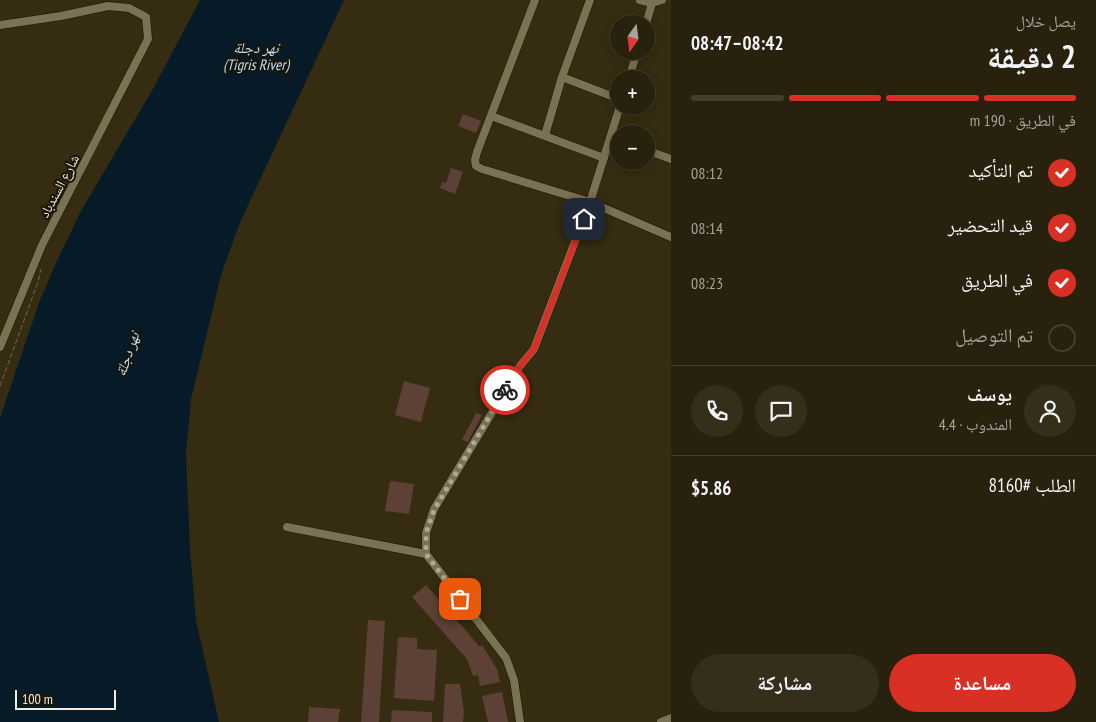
<!DOCTYPE html>
<html lang="ar">
<head>
<meta charset="utf-8">
<style>
  :root { --surface:#28210d; --page:#342e1b; --text:#f1f3f6; --muted:#a5a39d; --line:#443e2e; --accent:#d93025 }
  body { margin:0; font-family:"PT Sans Narrow","Noto Naskh Arabic",sans-serif; background:var(--page); color:var(--text); direction:rtl; height:100vh; display:flex; flex-direction:column; font-size:19px; white-space:nowrap }
  * { box-sizing:border-box; margin:0 }
  p { font-size:16px; color:var(--muted) }
  .icon { flex:none; width:28px; height:28px; fill:none; stroke:currentColor; stroke-width:2; stroke-linecap:round; stroke-linejoin:round }
  .map { position:relative; flex:1; overflow:hidden; direction:ltr }
  .sheet { display:flex; flex-direction:column; background:var(--surface); width:425px }
  .sheet>* { flex:none }
  .needle { width:32px; rotate:194deg }
  .controls { position:absolute; left:610px; top:15px; display:grid; gap:10px }
  .controls a { display:grid; place-items:center; width:45px; height:45px; border-radius:50%; background:var(--surface); box-shadow:0 2px 12px #0003,0 0 0 1px var(--line); font-size:25px }
  .scale { position:absolute; left:15px; bottom:12px; width:101px; box-sizing:border-box; padding-left:5px; border:2px solid #f3eddd; border-top:0; font-size:14px; line-height:18px; white-space:nowrap; color:#f3eddd; -webkit-text-stroke:4px #191509; paint-order:stroke }
  .pin { position:absolute; display:grid; place-items:center; width:42px; height:42px; color:#fff; margin:-21px; border-radius:10px; box-shadow:0 2px 8px #0006 }
  .courier { position:absolute; display:grid; place-items:center; width:50px; height:50px; margin:-25px; border:4px solid #d93025; border-radius:50%; background:#fff; color:#222; box-shadow:0 1px 6px #0007 }
  .head em { font-style:normal; font-weight:800 }
  .head div { display:flex; flex-direction:column-reverse }
  .head { display:flex; align-items:center; justify-content:space-between; height:85px; padding:0 20px }
  h1 { font-size:32px; font-weight:800; line-height:38px }
  .bar { display:grid; grid-template-columns:repeat(4,1fr); gap:8px 5px; align-content:center; height:60px; padding:0 20px }
  .bar i { height:6px; border-radius:4px; background:var(--line) }
  .bar .current { background:var(--accent) }
  .bar p { grid-column:span 4 }
  .line { display:flex; align-items:center; gap:12px; padding:0 20px; border-top:1px solid var(--line) }
  .line div { flex:1 }
  .round { display:grid; place-items:center; flex:none; width:52px; height:52px; border-radius:26px; background:var(--page) }
  ol { padding:0 20px; list-style:none }
  li { display:flex; align-items:center; gap:15px; height:55px }
  li p { margin-inline-start:auto }
  li .icon { padding:5px; border-radius:50%; background:var(--accent); color:#fff; stroke-width:4 }
  li:last-child { color:var(--muted) }
  li i { width:28px; height:28px; border:2px solid var(--line); border-radius:50% }
  .button { display:flex; gap:10px; margin-top:auto; padding:10px 20px }
  .button a { flex:1; height:58px; border-radius:30px; background:var(--accent); color:#fff; font-size:20px; font-weight:800; line-height:58px; text-align:center }
  .button a+a { background:var(--page); color:var(--text) }
  main { display:flex; flex:1; min-height:0 }
  .map>svg:first-child { display:block }
  .water { fill:#061a28 }
  .building { fill:#5e4136 }
  .lines { fill:none; stroke-linecap:round; stroke-linejoin:round }
  .minor-casing { stroke:#1d1400; stroke-width:9 }
  .path { stroke:#706850; stroke-width:1; stroke-dasharray:5 2.5; stroke-linecap:butt }
  .minor { stroke:#7b7154; stroke-width:8 }
  .done { stroke:#b0a996; stroke-width:5; stroke-dasharray:0 9 }
  .route { stroke:#d93025; stroke-width:6 }
  .labels { text-anchor:middle; dominant-baseline:central; stroke-width:4; stroke-linejoin:round; paint-order:stroke }
  .street-label { font-size:14px; fill:#f3eddd; stroke:#191509 }
  .water-label { font-size:15px; font-style:italic; fill:#bcdef7; stroke:#191509 }
</style>
</head>
<body>
<main>
<section class="sheet">
<div class="head"><div><h1>2 دقيقة</h1><p>يصل خلال</p></div><em>08:42–08:47</em></div>
<div class="bar"><i class="current"></i><i class="current"></i><i class="current"></i><i></i><p>في الطريق · 190 m</p></div>
<ol>
<li><svg class="icon" aria-label="check" viewBox="0 0 24 24"><path d="M5 12l5 5 9-10"/></svg>تم التأكيد<p>08:12</p></li>
<li><svg class="icon" aria-label="check" viewBox="0 0 24 24"><path d="M5 12l5 5 9-10"/></svg>قيد التحضير<p>08:14</p></li>
<li><svg class="icon" aria-label="check" viewBox="0 0 24 24"><path d="M5 12l5 5 9-10"/></svg>في الطريق<p>08:23</p></li>
<li><i></i>تم التوصيل</li>
</ol>
<div class="line" style="height:90px"><a class="round"><svg class="icon" aria-label="person" viewBox="0 0 24 24"><circle cx="12" cy="8" r="4"/><path d="M4 21q1-7 8-7t8 7"/></svg></a><div><b>يوسف</b><p>المندوب · 4.4</p></div><a class="round"><svg class="icon" aria-label="chat" viewBox="0 0 24 24"><path d="M4 5h16v11H9l-5 4z"/></svg></a><a class="round"><svg class="icon" aria-label="phone" viewBox="0 0 24 24"><path d="M5 4h4l2 5-3 2q2 4 5 5l2-3 5 2v4C11 20 4 13 5 4z"/></svg></a></div>
<div class="line" style="height:65px"><div>الطلب #8160</div><b>$5.86</b></div>
<div class="button"><a>مساعدة</a><a>مشاركة</a></div>
</section>
<div class="map">
<svg width="671" height="722" viewBox="0 0 671 722">
  <rect width="100%" height="100%" fill="#352c11"/>
  <!-- water -->
  <polygon class="water" points="200,0 344,0 241,220 221,275 191,399 186,454 190,550 196,621 219,722 0,722 0,418 39,303 56,263 81,211 153,89"/>
  <!-- building -->
  <g class="building">
    <polygon points="463,114 481,121 476,133 458,126"/>
    <polygon points="451,168 463,172 455,194 440,188 442,182 446,183"/>
    <polygon points="404,381 430,388 421,422 395,415"/>
    <polygon points="476,413 482,415 468,442 462,440"/>
    <polygon points="390,481 414,484 409,514 385,511"/>
    <polygon points="426,585 480,647 482,645 497,669 500,682 480,686 478,675 473,676 467,659 412,597"/>
    <polygon points="368,620 385,621 379,722 361,722"/>
    <polygon points="398,637 417,638 417,649 437,650 434,701 394,698"/>
    <polygon points="445,684 460,684 464,712 463,722 443,722"/>
    <polygon points="502,692 508,722 488,722 482,696"/>
    <polygon points="309,707 340,709 338,722 308,722"/>
    <polygon points="392,710 432,712 432,722 391,722"/>
  </g>
  <g class="lines">
    <defs>
      <g id="minor">
        <polyline points="535,0 477,152 475,160 476,166 482,169 590,202 671,237"/>
        <polyline points="640,0 652,3 662,0"/>
        <polyline points="646,24 653,0"/>
        <polyline points="0,25 61,16 108,6 129,8 146,17 148,39 42,245 0,347"/>
        <polyline points="562,77 619,99"/>
        <polyline points="629,79 637,51"/>
        <polyline points="491,116 604,158"/>
        <polyline points="545,135 562,77 590,0"/>
        <polyline points="646,150 671,159"/>
        <polyline points="287,527 426,554"/>
        <polyline points="520,722 514,680 506,658 426,554 426,533 434,509 520,366 534,349 590,202 620,106"/>
        <polyline points="661,722 671,718"/>
      </g>
    </defs>
    <!-- minor casing -->
    <use href="#minor" class="minor-casing"/>
    <!-- path -->
    <polyline class="path" points="0,386 38,282 41,269"/>
    <!-- minor -->
    <use href="#minor" class="minor"/>
  </g>
  <g class="lines">
    <!-- done -->
    <polyline class="done" points="460,599 426,554 426,533 434,510 505,390"/>
    <!-- route -->
    <polyline class="route" points="505,390 520,366 534,349 584,219"/>
  </g>
  <g class="labels">
    <!-- street labels -->
    <g class="street-label">
      <text transform="translate(59 186) rotate(-62)">شارع السندباد</text>
    </g>
    <!-- water labels -->
    <g class="water-label">
      <text x="256" y="47">نهر دجلة<tspan x="256" dy="17">(Tigris River)</tspan></text>
      <text transform="translate(127 354) rotate(-71)">نهر دجلة</text>
    </g>
  </g>
</svg>
<div class="controls">
<a><svg class="needle" viewBox="-14 -14 28 28"><path d="M0-13l5 13h-10z" fill="#e53935"/><path d="M0 13l5-13h-10z" fill="#a5a39d"/></svg></a>
<a>+</a>
<a>−</a>
</div>
<div class="scale">100 m</div>
<div class="pin" style="left:460px;top:599px;background:#ea580c"><svg class="icon" aria-label="bag" viewBox="0 0 24 24"><path d="M5 8h14l-1 12H6zM9 8a3 3 0 0 1 6 0"/></svg></div>
<div class="pin" style="left:584px;top:219px;background:#1f2937"><svg class="icon" aria-label="home" viewBox="0 0 24 24"><path d="M3 11l9-7 9 7M6 9v11h12V9"/></svg></div>
<div class="courier" style="left:505px;top:390px"><svg class="icon" aria-label="bike" viewBox="0 0 24 24"><circle cx="6" cy="16" r="4"/><circle cx="18" cy="16" r="4"/><path d="M6 16l4-8h5l3 8M10 8l3 8H6M13 5h3"/></svg></div>
</div>
</main>
</body>
</html>
